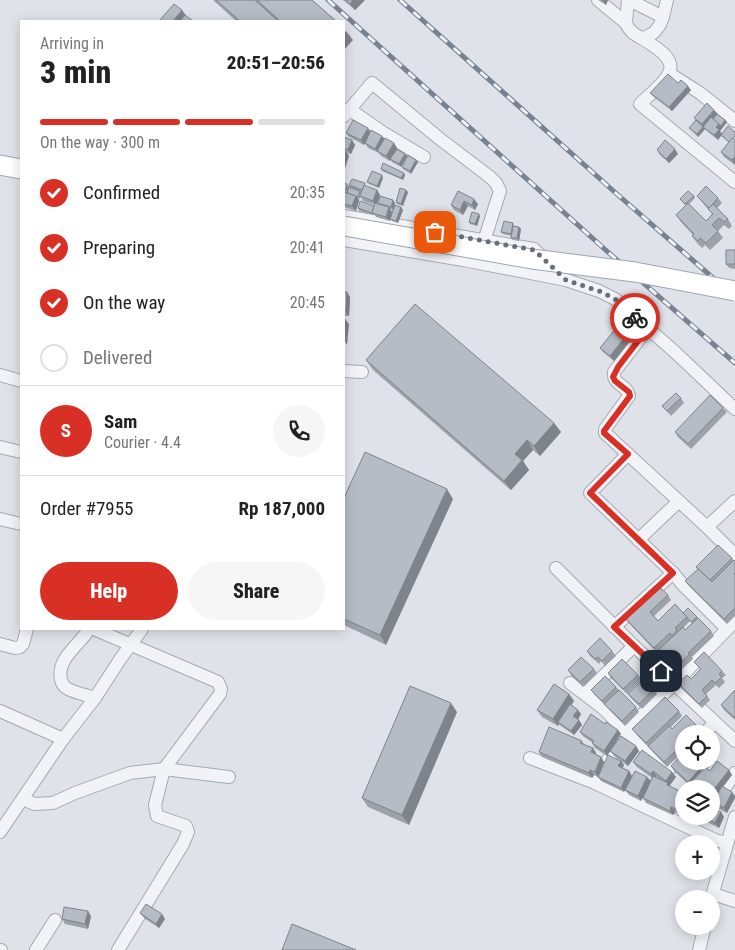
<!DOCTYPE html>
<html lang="en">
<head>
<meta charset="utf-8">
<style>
  :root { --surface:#fff; --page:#f6f6f6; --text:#222; --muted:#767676; --line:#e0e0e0; --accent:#d93025 }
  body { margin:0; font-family:"Roboto Condensed",sans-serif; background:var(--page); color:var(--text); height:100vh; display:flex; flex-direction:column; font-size:19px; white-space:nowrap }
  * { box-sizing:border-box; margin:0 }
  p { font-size:16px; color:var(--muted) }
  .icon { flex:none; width:28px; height:28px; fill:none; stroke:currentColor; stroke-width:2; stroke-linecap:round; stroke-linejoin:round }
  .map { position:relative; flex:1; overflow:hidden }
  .sheet { position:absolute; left:20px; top:20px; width:325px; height:610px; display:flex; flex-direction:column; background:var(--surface); border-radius:0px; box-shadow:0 2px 12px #0003 }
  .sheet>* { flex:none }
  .tools { position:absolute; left:675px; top:725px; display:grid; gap:10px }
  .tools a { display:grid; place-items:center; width:45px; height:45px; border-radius:50%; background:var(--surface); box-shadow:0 2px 12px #0003; font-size:25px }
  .pin { position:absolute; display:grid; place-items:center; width:42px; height:42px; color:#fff; margin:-21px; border-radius:10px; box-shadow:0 2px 8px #0006 }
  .courier { position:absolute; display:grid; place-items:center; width:50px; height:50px; margin:-25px; border:4px solid #d93025; border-radius:50%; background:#fff; color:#222; box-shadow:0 1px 6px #0007 }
  .headline em { font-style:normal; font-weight:800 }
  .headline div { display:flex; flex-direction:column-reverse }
  .headline { display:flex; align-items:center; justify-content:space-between; height:85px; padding:0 20px }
  h1 { font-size:32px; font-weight:800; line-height:38px }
  .bar { display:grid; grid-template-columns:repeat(4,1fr); gap:8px 5px; align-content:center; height:60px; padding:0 20px }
  .bar i { height:6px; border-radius:4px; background:var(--line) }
  .bar .active { background:var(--accent) }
  .bar p { grid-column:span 4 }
  .line { display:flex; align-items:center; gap:12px; padding:0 20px; border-top:1px solid var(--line) }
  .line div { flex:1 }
  .round { display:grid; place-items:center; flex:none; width:52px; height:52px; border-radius:26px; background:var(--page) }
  ol { padding:0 20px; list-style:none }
  li { display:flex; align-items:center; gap:15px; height:55px }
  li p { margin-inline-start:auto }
  li .icon { padding:5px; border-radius:50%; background:var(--accent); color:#fff; stroke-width:4 }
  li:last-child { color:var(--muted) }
  li i { width:28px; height:28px; border:2px solid var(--line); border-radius:50% }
  .button { display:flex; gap:10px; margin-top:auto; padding:10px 20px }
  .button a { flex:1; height:58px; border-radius:30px; background:var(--accent); color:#fff; font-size:20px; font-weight:800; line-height:58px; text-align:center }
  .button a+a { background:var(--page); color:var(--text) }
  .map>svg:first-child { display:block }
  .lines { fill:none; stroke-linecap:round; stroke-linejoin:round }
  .street-casing { stroke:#a4aab3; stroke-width:14 }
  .primary-casing { stroke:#9ea7b5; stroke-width:21 }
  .street { stroke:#f1f3f7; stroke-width:12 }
  .primary { stroke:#fff; stroke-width:19 }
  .rail-casing { stroke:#788392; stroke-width:5 }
  .rail { stroke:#eef2f6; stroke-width:3; stroke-dasharray:9; stroke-linecap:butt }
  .primary-bridge-casing { stroke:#9ea7b5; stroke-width:21; stroke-linecap:butt }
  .primary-bridge { stroke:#fff; stroke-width:19 }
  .wall { fill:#9da2a9; fill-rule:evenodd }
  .shaded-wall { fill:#7f848a }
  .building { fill:#b6bcc5; stroke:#7f848a }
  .done { stroke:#676f7b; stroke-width:5; stroke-dasharray:0 9 }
  .route { stroke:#d93025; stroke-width:6 }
</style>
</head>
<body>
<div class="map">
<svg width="735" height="950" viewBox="0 0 735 950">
  <rect width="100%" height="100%" fill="#dfe3e9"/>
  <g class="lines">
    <defs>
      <g id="street">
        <polyline points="598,0 626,23"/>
        <path d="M628,0L626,23C629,31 634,34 641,38C661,35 663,17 667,0"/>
        <polyline points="629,0 663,17"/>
        <path d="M641,38C688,65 672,74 640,104L735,182"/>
        <polyline points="670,74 700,93 735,121"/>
        <polyline points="349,109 382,132 424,157"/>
        <polyline points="344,116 372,83 440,139 490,177 496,183 500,191 484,241"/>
        <polyline points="344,216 534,249 546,261"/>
        <polyline points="344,240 463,260 566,280 599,291 615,299 676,353 735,409"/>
        <path d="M648,328L614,372C612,385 628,385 629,396L605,429V433L707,527L735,555"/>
        <polyline points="344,371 362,372"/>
        <polyline points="0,375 21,381"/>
        <polyline points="0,447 21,452"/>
        <polyline points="628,454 590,493 673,573 683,585 727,629"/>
        <polyline points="0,519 21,524"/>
        <polyline points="707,527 735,501"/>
        <polyline points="638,540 678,502"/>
        <polyline points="556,568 634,646 735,741"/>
        <polyline points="614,627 673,573"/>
        <path d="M89,629C80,645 56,658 61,680C62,684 64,687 68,689C76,693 86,695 95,698"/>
        <polyline points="94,629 218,682 221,689 220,694 164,769 155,805 157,816 186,826 188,832 183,844 118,950"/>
        <polyline points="0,644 15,648 20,647 23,644 27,629"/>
        <polyline points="570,683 604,709 625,731 668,769 672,767 684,754"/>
        <polyline points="585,694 634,646"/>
        <polyline points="0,711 63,739"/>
        <polyline points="704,734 714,723"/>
        <polyline points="530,758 595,783 715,840 727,843"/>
        <polyline points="595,783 625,731 674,684 735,621"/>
        <polyline points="724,789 735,773"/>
        <polyline points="23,799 34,804 53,803 75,793 130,773 164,769 229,777"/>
        <polyline points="0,832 63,739 95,698 121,658 142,629"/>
        <polyline points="713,894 735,901"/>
        <polyline points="711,899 735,817"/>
        <polyline points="0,950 1,950"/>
        <polyline points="36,950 55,920"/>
        <polyline points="699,950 705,926"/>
      </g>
      <polyline id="primary" points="0,165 21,169"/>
    </defs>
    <!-- street casing -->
    <use href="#street" class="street-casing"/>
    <!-- primary casing -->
    <use href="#primary" class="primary-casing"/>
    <!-- street -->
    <use href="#street" class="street"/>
    <!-- primary -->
    <use href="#primary" class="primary"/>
    <defs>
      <g id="rail">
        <polyline points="328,0 609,253 735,363"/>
        <polyline points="400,0 618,195 735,297"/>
      </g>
    </defs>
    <!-- rail casing -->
    <use href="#rail" class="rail-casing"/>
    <!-- rail -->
    <use href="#rail" class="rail"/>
    <defs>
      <polyline id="primary-bridge" points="344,226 532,259 635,272 735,291"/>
    </defs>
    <!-- primary-bridge casing -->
    <use href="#primary-bridge" class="primary-bridge-casing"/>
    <!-- primary-bridge -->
    <use href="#primary-bridge" class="primary-bridge"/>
  </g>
  <!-- wall -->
  <g class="wall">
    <polygon points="213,0 312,0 336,21 236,21"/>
    <polygon points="343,0 365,0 355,10"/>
    <polygon points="598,0 608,0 606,5"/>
    <polygon points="678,83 691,90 672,111 654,97 650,93"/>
    <polygon points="717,114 725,120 727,122 720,131 722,134 728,126 735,165 724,157 721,152 729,142 721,136 718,140 707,131 705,129 698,137 689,128 696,120 694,118"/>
    <polygon points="370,132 394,143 397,148 397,149 405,154 407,156 401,167 392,162 391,160 390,161 381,156 379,153 368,148 365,143 364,145 349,137 346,133"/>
    <polygon points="344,137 352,140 355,145 351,154 347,153 349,156 345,168 344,167"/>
    <polygon points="657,150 678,154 669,163 660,155"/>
    <polygon points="416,160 418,162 411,174 403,169 402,167"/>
    <polygon points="381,169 404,173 405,175 403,180 382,171"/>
    <polygon points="382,175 383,178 379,188 369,184 367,182"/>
    <polygon points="344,183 351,187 349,185 366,186 377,190 380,195 377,204 395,203 393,210 390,209 392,212 403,210 398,223 392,221 390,219 390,221 376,217 374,214 373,215 359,211 358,208 374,206 375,205 363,201 361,197 360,199 358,198 359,200 356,211 344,207 344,193 347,192 344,192"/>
    <polygon points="458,191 478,204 475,210 468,206 463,215 454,210 451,205"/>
    <polygon points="408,192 403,206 397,204 396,202"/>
    <polygon points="694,196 695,198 689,204 706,221 712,214 697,196 718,198 722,203 717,208 728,219 732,226 729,229 724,225 718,231 723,238 710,250 705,245 702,248 697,243 692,236 693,235 681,222 676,215 686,206 680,199"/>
    <polygon points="480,216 477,226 470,224 469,222"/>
    <polygon points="513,223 514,226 519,227 521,229 519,241 513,240 511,238 512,236 503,234 501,232"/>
    <polygon points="735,250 735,269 729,268 726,264"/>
    <polygon points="344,292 350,297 349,316 344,316"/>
    <polygon points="630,331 634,336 614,361 603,352 600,348"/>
    <polygon points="366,360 554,423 561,432 540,456 533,450 523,461 529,470 511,490 373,370"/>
    <polygon points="681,398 684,403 671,416 662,406"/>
    <polygon points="723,408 727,412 691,449 678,437 675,432"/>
    <polygon points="344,498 453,499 386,645 344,625"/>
    <polygon points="732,558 735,562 735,616 727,624 689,586 685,581 698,569 696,567"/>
    <path d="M668,595L671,600L654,616L658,621L683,613L688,608L711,631L714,636L692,657L693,659L680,671L671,661L663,668L652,656L656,652L626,620L623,616ZM690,621L692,623L685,630L683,628Z"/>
    <polygon points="587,651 612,651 616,656 605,666 601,661 599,664 590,656"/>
    <polygon points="694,662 722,671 726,675 722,678 725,682 719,688 716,685 706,694 710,700 702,708 681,688 678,683 691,679 701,670"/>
    <polygon points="594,669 597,673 583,687 571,675 568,670"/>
    <polygon points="608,673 638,675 642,679 627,694 611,678"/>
    <polygon points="616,687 636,707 639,712 625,726 594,694 591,690"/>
    <polygon points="654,689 657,694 642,709 631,698 628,694"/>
    <polygon points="735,690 735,720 724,710 721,705"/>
    <polygon points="569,694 574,701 571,705 581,714 578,719 582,725 574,735 561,726 559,724 558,726 542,717 537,710"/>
    <polygon points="679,711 682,716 671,727 672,729 699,728 703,733 702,734 684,734 684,751 667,767 636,734 632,729"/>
    <polygon points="457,712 409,825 368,807 362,798"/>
    <polygon points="605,724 618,730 621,734 607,756 595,748 592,743 593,743 583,736 580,732"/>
    <polygon points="582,741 585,745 593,748 596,753 595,754 601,757 604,762 600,772 620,760 614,756 610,751 636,746 639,751 628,766 621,761 624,765 623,768 629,771 632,776 624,792 601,781 598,777 594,775 592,778 542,757 539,752"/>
    <polygon points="633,762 676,777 670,785 670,787 684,793 684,816 675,812 673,815 646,803 643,798 652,778 637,767"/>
    <polygon points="711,765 707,769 710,771 729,770 732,775 723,787 727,813 716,807 713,802 718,793 711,802 711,789 689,785 674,771 671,766"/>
    <polygon points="651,781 641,801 629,795 625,790"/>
    <polygon points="702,816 724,817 719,828 705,821"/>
    <polygon points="140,913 165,919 159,928 144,918"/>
    <polygon points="91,916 88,929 65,924 62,919"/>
  </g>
  <!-- shaded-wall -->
  <g class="shaded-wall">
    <polygon points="353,0 365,0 355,10 350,4"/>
    <polygon points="602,0 608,0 606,5"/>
    <polygon points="182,10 187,17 184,21 173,21"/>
    <polygon points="346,31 353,40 344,50 344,33"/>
    <polygon points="688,86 691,90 672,111 669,107"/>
    <polygon points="714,110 718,114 703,127 705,129 698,137 697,134 703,127 702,124"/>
    <polygon points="725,120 727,122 720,131 722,134 718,140 714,135 716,127 719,124"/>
    <polygon points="368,128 371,132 364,145 361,140"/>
    <polygon points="382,136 386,140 377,151 379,153 375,149"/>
    <polygon points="352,140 355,145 351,154 348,150"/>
    <polygon points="394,143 397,148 390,161 386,156"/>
    <polygon points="675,149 678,154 669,163 666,159"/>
    <polygon points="346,152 349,156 345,168 344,165 344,158"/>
    <polygon points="405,154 407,156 401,167 399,164"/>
    <polygon points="735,156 735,165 732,160"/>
    <polygon points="416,160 418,162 411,174 410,171"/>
    <polygon points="404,173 405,175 403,180 401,178"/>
    <polygon points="382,175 383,178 379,188 377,186"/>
    <polygon points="377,190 380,195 376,206 373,201"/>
    <polygon points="406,190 408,192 403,206 401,204"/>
    <polygon points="356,196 359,200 356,211 352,206"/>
    <polygon points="474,199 478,204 475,210 472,205"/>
    <polygon points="393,200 395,203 393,210 391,207"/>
    <polygon points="464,201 468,206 463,215 460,210"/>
    <polygon points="389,207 392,212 390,221 386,217"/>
    <polygon points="401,207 403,210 398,223 396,221"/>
    <polygon points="479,214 480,216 477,226 475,224"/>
    <polygon points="519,227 521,229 519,241 517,238"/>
    <polygon points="347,292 350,297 349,316 346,312"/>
    <polygon points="345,319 349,324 347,345 344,340"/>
    <polygon points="630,331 634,336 614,361 610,356"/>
    <polygon points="554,423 561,432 540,456 534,446"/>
    <polygon points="527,440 533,450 523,461 529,470 511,490 504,481 515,454"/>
    <polygon points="447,489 453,499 386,645 380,635"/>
    <polygon points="569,694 574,701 560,723 558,722 559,724 558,726 553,719"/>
    <polygon points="451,703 457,712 409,825 402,815"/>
    <polygon points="578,710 581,714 577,721 573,716"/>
    <polygon points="579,720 582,725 574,735 571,731"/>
    <polygon points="618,730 621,734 607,756 604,751"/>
    <polygon points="636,746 639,751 628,766 625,761"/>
    <polygon points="593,748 596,753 594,757 591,752"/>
    <polygon points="601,757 604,762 598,777 595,772"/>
    <polygon points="621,761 624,765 621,771 618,766"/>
    <polygon points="707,761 708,761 711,765 691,786 688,782"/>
    <polygon points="590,770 594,775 592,778 589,773"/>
    <polygon points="729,770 732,775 711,802 711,793"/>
    <polygon points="629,771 632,776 624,792 621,788"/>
    <polygon points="653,771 656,776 654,779 651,774"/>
    <polygon points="672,772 676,777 670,785 671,787 667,785 668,783 666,781"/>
    <polygon points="647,777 651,781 641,801 638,796"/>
    <polygon points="732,792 735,796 735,798 727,813 724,808"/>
    <polygon points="671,807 675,812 673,815 670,811"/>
    <polygon points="721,812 724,817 719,828 715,823"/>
    <polygon points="88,911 91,916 88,929 85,924"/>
    <polygon points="162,914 165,919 159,928 156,924"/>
  </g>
  <!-- building -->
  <g class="building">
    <polygon points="216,0 255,0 278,21 240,21"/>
    <polygon points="257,0 312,0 336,21 280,21"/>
    <polygon points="346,0 353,0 350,4"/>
    <polygon points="174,4 182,10 173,21 159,21"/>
    <polygon points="185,15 193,21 180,21"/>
    <polygon points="668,74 678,83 681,80 688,86 669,107 650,93"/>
    <polygon points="707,103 714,110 702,124 694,118"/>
    <polygon points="717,114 725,120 721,126 713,119"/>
    <polygon points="711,117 719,124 716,127 719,130 714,135 703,127"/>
    <polygon points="353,120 368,128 361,140 346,133"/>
    <polygon points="696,120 703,127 697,134 689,128"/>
    <polygon points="728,126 735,132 735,136 729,142 721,135"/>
    <polygon points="371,130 382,136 375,149 365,143"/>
    <polygon points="344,137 352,140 348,150 344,148"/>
    <polygon points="385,138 394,143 386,156 377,151"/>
    <polygon points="732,138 735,140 735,156 732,160 721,152"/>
    <polygon points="665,140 675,149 666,159 657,150"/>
    <polygon points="397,149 405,154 399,164 390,159"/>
    <polygon points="344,151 346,152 344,158"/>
    <polygon points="408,155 416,160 410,171 402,167"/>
    <polygon points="383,163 404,173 401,178 381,169"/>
    <polygon points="372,171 382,175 377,186 367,182"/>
    <polygon points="352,179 365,183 362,190 349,185"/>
    <polygon points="344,183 347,184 346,190 344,190"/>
    <polygon points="364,185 377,190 373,201 360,196"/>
    <polygon points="706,186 718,198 709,208 697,196"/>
    <polygon points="349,187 360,191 358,197 347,193"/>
    <polygon points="400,188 406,190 401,204 396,202"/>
    <polygon points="458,191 474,199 472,205 464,201 460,210 451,205"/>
    <polygon points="688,191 694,196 685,204 680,199"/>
    <polygon points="344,192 356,196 352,206 344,204"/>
    <polygon points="380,196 393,200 391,207 378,203"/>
    <polygon points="360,201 374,206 372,213 358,208"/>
    <polygon points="375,203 389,207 386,217 372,213"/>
    <polygon points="688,203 706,221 713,214 708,209 713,204 728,219 724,222 719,218 712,225 718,231 706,243 700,238 698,241 692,236 694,234 676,215"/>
    <polygon points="395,205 401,207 396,221 390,219"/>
    <polygon points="472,212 479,214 475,224 469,222"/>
    <polygon points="504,221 513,223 511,234 501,232"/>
    <polygon points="513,226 519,227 517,238 511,238"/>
    <rect x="726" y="250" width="9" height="14"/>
    <polygon points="344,292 347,292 346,312 344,312"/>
    <polygon points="415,304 554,423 534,446 527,440 515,454 522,460 504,481 366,360"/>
    <polygon points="344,319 345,319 344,340"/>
    <polygon points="620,323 630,331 610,356 600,348"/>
    <polygon points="676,393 681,398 667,411 662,406"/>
    <polygon points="710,395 723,408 688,444 675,432"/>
    <polygon points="365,452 447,489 380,635 344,619 344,498"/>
    <polygon points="718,545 732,558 710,580 696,567"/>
    <polygon points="734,560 735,562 735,573 734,574 735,575 735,608 724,619 685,581 698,569 712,582"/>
    <polygon points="657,584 668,595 650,612 658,621 675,604 687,617 675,628 677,630 672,636 670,633 654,648 623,616"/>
    <polygon points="688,608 697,617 691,622 683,613"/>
    <polygon points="698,618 711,631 688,653 690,654 677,666 667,656 659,664 652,656 683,627 685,630"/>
    <polygon points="600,638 612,651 602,661 598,657 595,659 587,651"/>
    <polygon points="704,652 722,671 719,674 722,677 715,683 712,680 702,690 707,696 699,704 678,683 687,675 691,679 701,669 694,662"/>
    <polygon points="581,657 594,669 580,682 568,670"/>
    <polygon points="622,659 638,675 623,689 608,673"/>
    <polygon points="605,676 616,687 602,701 591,690"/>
    <polygon points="643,679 654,689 639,704 628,694"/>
    <polygon points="554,684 569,694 553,719 537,710"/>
    <polygon points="410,686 451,703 402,815 362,798"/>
    <polygon points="619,690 636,707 622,721 604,704"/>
    <polygon points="735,690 735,718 721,705"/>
    <polygon points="665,697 679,711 646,743 632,729"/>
    <polygon points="570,704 578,710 573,716 579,720 571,731 558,722"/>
    <polygon points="591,714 605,724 606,722 618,730 604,751 592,743 594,741 580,732"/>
    <polygon points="686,715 699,728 693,734 684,734 684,743 664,762 648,746 669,726 672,729"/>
    <polygon points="549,727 582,741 580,743 593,748 591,752 601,757 595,772 590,770 589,773 539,752"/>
    <polygon points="621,736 636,746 625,761 610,751"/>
    <polygon points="642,750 672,772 666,781 653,771 651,774 633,762"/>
    <polygon points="684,752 684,761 707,761 688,782 671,766"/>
    <polygon points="608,755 621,761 618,766 629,771 621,788 598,777"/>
    <polygon points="717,761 729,770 711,793 711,789 686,788 705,767 710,771"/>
    <polygon points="635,771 647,777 638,796 625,790"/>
    <polygon points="653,776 668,783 667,785 684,793 684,813 671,807 670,811 643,798"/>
    <polygon points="722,786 732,792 724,808 713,802"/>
    <polygon points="711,807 721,812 715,823 702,816 711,816"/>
    <polygon points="146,904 162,914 156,924 140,913"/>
    <polygon points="64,907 88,911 85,924 62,919"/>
    <polygon points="292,924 356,950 282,950"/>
  </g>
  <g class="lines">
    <!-- done -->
    <polyline class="done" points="435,232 534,250 566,280 599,291 615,299 635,318"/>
    <!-- route -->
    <polyline class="route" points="635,318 648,328 618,367 613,377 615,381 629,392 630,396 604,431 604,433 628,454 590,493 673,573 614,627 661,671"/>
  </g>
</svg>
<div class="tools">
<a><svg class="icon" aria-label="locate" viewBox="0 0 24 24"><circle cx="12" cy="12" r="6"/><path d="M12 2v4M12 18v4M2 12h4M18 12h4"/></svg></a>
<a><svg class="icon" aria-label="layers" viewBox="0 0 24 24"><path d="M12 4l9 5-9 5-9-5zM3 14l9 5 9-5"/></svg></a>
<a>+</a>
<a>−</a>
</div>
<div class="pin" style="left:435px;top:232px;background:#ea580c"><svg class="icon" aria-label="bag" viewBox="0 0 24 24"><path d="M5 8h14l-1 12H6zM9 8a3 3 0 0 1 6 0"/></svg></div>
<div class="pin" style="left:661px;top:671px;background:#1f2937"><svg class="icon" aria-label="home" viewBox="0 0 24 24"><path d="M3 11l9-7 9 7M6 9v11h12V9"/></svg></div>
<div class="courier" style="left:635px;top:318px"><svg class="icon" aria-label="bike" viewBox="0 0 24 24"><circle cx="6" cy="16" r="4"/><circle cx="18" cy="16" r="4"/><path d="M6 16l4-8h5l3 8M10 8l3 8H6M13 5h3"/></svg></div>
<section class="sheet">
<div class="headline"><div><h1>3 min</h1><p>Arriving in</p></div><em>20:51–20:56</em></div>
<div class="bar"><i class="active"></i><i class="active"></i><i class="active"></i><i></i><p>On the way · 300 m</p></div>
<ol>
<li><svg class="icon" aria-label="check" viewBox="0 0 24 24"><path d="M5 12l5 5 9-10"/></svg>Confirmed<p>20:35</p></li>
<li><svg class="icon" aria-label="check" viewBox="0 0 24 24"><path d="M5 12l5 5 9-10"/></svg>Preparing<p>20:41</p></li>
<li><svg class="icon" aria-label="check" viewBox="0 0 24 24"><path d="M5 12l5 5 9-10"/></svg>On the way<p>20:45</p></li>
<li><i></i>Delivered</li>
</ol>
<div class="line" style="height:90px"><b class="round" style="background:var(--accent);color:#fff">S</b><div><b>Sam</b><p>Courier · 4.4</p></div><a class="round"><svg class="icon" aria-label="phone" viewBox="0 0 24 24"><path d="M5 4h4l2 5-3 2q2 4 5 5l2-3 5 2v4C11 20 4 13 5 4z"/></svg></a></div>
<div class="line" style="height:65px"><div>Order #7955</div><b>Rp 187,000</b></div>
<div class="button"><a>Help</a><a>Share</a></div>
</section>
</div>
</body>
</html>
